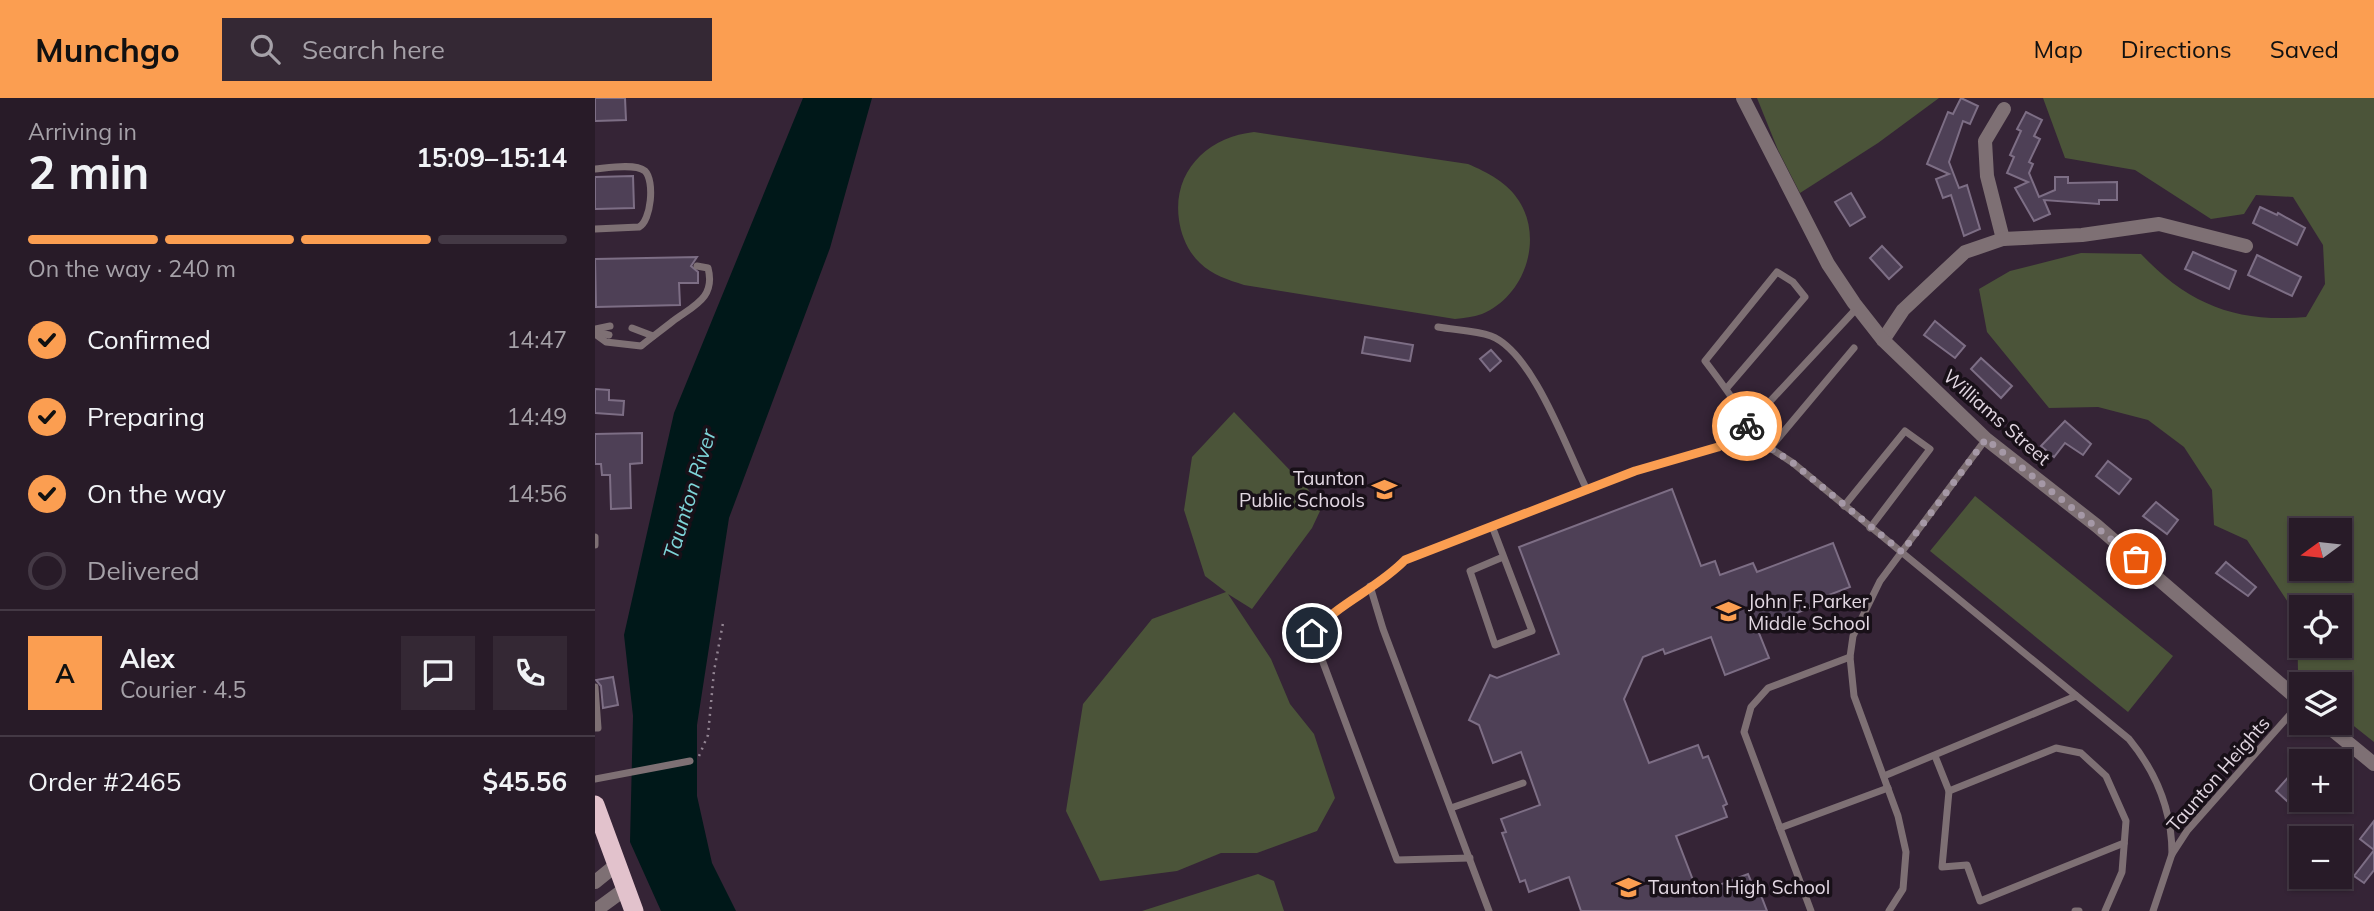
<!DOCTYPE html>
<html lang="en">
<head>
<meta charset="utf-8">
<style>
  :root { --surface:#281b28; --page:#342834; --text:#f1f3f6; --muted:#a5a1a8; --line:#443945; --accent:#fb9e51 }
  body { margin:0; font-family:Mulish,sans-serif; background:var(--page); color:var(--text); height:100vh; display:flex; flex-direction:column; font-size:26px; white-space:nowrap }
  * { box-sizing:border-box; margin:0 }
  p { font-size:23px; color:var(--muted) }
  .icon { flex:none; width:38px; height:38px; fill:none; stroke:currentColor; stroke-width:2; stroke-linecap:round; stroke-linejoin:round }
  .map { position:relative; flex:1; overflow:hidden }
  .drawer { display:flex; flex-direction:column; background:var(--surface); width:595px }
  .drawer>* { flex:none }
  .needle { width:46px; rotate:255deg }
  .controls { position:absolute; left:1694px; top:420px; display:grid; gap:14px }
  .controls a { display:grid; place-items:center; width:63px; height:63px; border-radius:0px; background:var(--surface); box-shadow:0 2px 5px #0004,0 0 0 2px var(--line); font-size:35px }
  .pin { position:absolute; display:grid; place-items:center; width:60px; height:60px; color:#fff; margin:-30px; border:4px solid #fff; border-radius:50%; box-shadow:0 2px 7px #0007 }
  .courier { position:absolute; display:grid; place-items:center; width:70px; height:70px; margin:-35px; border:5px solid #fb9e51; border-radius:50%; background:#fff; color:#222; box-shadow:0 2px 9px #0007 }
  .summary em { font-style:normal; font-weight:700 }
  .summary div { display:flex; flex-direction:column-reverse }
  .summary { display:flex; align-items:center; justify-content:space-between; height:119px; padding:0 28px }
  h1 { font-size:46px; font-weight:700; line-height:52px }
  .bar { display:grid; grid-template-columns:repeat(4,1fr); gap:10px 7px; align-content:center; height:84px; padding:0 28px }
  .bar i { height:9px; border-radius:5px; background:var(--line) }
  .bar .selected { background:var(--accent) }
  .bar p { grid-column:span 4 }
  .line { display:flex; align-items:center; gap:18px; padding:0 28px; border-top:2px solid var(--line) }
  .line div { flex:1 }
  .round { display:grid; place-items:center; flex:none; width:74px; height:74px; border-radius:0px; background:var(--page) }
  ol { padding:0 28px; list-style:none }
  li { display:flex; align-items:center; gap:21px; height:77px }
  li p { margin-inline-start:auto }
  li .icon { padding:7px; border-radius:50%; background:var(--accent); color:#111; stroke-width:4 }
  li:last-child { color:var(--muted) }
  li i { width:38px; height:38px; border:4px solid var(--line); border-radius:50% }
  header { display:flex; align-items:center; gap:42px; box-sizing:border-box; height:98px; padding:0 35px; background:var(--accent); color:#111 }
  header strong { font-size:33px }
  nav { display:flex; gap:38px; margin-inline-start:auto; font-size:24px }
  .search { width:490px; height:63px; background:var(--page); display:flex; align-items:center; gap:18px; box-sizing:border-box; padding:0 24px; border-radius:0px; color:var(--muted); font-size:26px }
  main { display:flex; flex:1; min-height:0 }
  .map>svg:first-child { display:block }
  .green { fill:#4b5439; fill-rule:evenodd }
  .water { fill:#001819 }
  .building { fill:#4e4056; stroke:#7d6e85; stroke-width:2 }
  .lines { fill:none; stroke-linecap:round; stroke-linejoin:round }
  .path { stroke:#928492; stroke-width:2.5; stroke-dasharray:2 5; stroke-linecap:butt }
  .service { stroke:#7e7074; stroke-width:7 }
  .minor { stroke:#7e7074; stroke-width:14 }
  .tertiary { stroke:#7e7074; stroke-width:14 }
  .trunk { stroke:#e2c2cc; stroke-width:19 }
  .done { stroke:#a598a6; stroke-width:7; stroke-dasharray:0 12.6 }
  .route { stroke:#fb9e51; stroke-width:9 }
  .labels { text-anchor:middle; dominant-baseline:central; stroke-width:7; stroke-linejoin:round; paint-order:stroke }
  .street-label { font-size:19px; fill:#e2d7e2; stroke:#181018 }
  .poi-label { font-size:19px; fill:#e2d7e2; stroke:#181018; text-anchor:start }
  .water-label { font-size:21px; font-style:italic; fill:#7ed4d8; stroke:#181018 }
</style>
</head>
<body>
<header>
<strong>Munchgo</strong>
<div class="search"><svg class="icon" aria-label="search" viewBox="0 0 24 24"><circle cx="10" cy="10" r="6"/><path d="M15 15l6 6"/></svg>Search here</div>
<nav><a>Map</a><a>Directions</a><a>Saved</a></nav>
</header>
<main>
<section class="drawer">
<div class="summary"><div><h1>2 min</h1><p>Arriving in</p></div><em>15:09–15:14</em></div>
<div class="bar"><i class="selected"></i><i class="selected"></i><i class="selected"></i><i></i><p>On the way · 240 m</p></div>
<ol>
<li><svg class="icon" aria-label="check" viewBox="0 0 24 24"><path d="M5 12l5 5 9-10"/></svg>Confirmed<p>14:47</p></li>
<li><svg class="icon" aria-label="check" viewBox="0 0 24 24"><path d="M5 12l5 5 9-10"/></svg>Preparing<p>14:49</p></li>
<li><svg class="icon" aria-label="check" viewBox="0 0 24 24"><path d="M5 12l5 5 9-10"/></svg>On the way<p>14:56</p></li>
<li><i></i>Delivered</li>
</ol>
<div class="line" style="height:126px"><b class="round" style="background:var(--accent);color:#111">A</b><div><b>Alex</b><p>Courier · 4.5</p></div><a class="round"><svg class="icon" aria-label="chat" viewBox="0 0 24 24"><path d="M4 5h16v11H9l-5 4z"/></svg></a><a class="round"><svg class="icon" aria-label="phone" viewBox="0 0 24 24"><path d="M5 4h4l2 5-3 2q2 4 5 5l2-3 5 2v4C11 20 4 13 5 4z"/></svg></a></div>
<div class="line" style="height:91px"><div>Order #2465</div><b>$45.56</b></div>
</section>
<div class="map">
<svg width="1779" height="813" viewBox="0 0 1779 813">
  <rect width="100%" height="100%" fill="#352436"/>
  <!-- green -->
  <g class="green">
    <polygon points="1162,0 1344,0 1283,45 1205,95 1183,52"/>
    <path d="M1448,0H1779V644L1745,617V586H1715L1703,575L1702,518L1652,442L1619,427L1617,392L1589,349L1553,322L1503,309L1454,310L1392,234L1384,191L1415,173L1486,155L1546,156C1594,207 1642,225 1711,219L1730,186L1728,147L1698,99L1661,97L1649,116L1616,121L1540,72L1470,60ZM1706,432H1745V471H1706ZM1706,509H1745V548H1706Z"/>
    <path d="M659,34L873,66C892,74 913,85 924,103C949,142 929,199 887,216C878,219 869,220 860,221L649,187C634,182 617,177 605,165C593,154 586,137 584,122C577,73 613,39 659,34Z"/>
    <polygon points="639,314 713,391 725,413 717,430 657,511 633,496 676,561 695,606 719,636 740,700 722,733 662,755 626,755 582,773 505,783 471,713 488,606 557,521 631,494 610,478 589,412 597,359"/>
    <polygon points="1380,398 1578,558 1533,614 1335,453"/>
    <polygon points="663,776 679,783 689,813 547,813"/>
  </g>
  <!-- water -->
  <polygon class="water" points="208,0 277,0 235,150 134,420 102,627 102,698 117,765 141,813 66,813 35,744 38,618 29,537 79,315"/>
  <!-- building -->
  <g class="building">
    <polygon points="0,0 30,0 31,22 0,23"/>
    <polygon points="1366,0 1383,8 1375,26 1368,23 1354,64 1364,90 1372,87 1385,131 1369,138 1356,97 1348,100 1341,81 1354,76 1332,66 1353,14 1358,16"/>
    <polygon points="1431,14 1447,22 1439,38 1445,41 1434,64 1438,66 1434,75 1444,99 1460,92 1460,79 1473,79 1473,85 1522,84 1522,102 1504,102 1504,106 1449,102 1455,116 1439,123 1420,90 1433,84 1412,75 1419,59 1415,57 1426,33 1422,31"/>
    <polygon points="38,78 39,110 0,111 0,79"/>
    <polygon points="1256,95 1270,119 1255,128 1240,104"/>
    <polygon points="1665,109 1682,117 1683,115 1710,130 1702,147 1658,125"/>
    <polygon points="1287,148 1307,169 1294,181 1275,160"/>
    <polygon points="1598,154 1641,173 1634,191 1590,171"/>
    <polygon points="1662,157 1706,179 1697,198 1653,177"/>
    <polygon points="102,159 96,168 103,174 103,185 84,185 85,207 1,209 0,161"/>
    <polygon points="1340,223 1370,248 1360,260 1329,237"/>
    <polygon points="770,239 818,247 815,263 767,255"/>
    <polygon points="896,252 906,263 895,273 885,261"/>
    <polygon points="1386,260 1417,288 1406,300 1376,271"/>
    <polygon points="0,291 14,292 14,302 29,303 28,317 0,315"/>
    <polygon points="1470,323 1496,346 1488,357 1470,345 1459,359 1446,348"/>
    <polygon points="47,335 47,365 35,366 36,410 16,411 15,377 7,377 6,366 0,366 0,336"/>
    <polygon points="1513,363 1536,381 1524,396 1501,378"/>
    <polygon points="1077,391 1106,468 1120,463 1125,477 1158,465 1162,474 1238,445 1255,489 1218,503 1220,508 1162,530 1174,560 1130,577 1116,539 1070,556 1068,551 1048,559 1029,601 1054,665 1103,647 1108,660 1113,658 1132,706 1128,708 1132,719 1081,738 1103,795 1153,776 1158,788 1162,787 1172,813 986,813 974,779 934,794 930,782 925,784 907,735 911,734 906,721 945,707 926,654 898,665 884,627 874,622 895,577 902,580 964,556 924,449"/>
    <polygon points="1561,404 1583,422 1572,436 1548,418"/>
    <polygon points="1631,464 1661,489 1653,498 1621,475"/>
    <polygon points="18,579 23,607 8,610 6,588 1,582"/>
    <polygon points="1706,665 1706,687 1692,703 1681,693"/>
    <polygon points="1779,723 1779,772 1769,785 1759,778 1779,752 1765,741"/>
  </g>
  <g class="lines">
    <!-- path -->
    <polyline class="path" points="104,658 113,637 119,573 128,525"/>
    <!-- service -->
    <g class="service">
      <path d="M0,71C12,70 40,65 50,73C60,83 56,123 44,129L0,131"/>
      <path d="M843,229C859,232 880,232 896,238C938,254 972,352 992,392"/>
      <polyline points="37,230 58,238"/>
      <polyline points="0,231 15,228"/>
      <polyline points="1,234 14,237"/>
      <path d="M0,236L11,244L46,248C57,239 68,231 78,223C98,208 121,200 113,170L102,168"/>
      <path d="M1131,291L1210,199L1198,184L1182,174L1110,263C1126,284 1141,304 1154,326L1262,210"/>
      <polyline points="1175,350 1259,250"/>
      <polyline points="1249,408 1310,333 1335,351 1275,430"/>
      <polyline points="897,428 937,533 900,547 875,473 908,459"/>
      <polyline points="0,439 0,447"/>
      <polyline points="775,488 788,531 894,813"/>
      <polyline points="0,589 3,630 0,630"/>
      <polyline points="1340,658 1354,693 1461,650 1486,655 1511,678 1531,723 1527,774 1510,813"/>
      <polyline points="1289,678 1481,598"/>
      <polyline points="0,681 95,663"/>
      <polyline points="1354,693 1347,769 1372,767 1385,803 1529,745"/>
      <polyline points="856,710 928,685"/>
      <polyline points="1185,730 1293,690"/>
      <path d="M875,760L802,762L717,535C744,506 783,490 810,462L1040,373L1123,349L1154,326L1169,346L1198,365L1534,641C1561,674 1577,713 1577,756"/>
      <polyline points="1216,813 1149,634 1156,609 1173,590 1255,559"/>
      <polyline points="1294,813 1308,791 1311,754 1303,718 1259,598 1255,559 1258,538 1285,483 1391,341"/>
      <polyline points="1480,813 1484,813"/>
      <polyline points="1558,813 1577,756 1592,733 1706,604"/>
    </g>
    <!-- minor -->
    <g class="minor">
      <polyline points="1408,141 1392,78 1390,43 1409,11"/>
      <polyline points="1288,242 1308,212 1370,154 1408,141 1487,137 1564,126 1651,148"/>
      <polyline points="0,784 21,767"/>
      <polyline points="0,813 30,791"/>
    </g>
    <!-- tertiary -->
    <g class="tertiary">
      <polyline points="1148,0 1233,166 1259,205 1288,242 1391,341 1502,428 1706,604"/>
      <polyline points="1729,625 1779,666"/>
    </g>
    <!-- trunk -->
    <polyline class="trunk" points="0,707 39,813"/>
  </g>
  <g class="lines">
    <!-- done -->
    <polyline class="done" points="1152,328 1154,326 1169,346 1198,365 1307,454 1391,341 1541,461"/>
    <!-- route -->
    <path class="route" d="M717,535C744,505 783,490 810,462L1040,373L1123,349L1152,328"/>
  </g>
  <!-- icons -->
  <defs>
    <symbol id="school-bare" viewBox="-9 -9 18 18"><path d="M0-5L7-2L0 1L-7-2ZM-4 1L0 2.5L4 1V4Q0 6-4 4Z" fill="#fb9e51" stroke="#181018" stroke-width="2.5" paint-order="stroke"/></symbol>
  </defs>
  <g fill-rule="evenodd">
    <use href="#school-bare" x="772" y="374" width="35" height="35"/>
    <use href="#school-bare" x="1116" y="496" width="35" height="35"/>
    <use href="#school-bare" x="1016" y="772" width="35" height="35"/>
  </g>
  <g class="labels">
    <!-- street labels -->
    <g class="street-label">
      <text transform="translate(1402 319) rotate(41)">Williams Street</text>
      <text transform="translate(1623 676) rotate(-49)">Taunton Heights</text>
    </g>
    <!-- poi labels -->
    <g class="poi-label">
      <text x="770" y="380" text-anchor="end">Taunton<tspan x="770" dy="22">Public Schools</tspan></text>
      <text x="1153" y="503">John F. Parker<tspan x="1153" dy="22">Middle School</tspan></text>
      <text x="1053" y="789">Taunton High School</text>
    </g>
    <!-- water labels -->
    <g class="water-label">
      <text transform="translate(94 396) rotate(-73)">Taunton River</text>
    </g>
  </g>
</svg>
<div class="controls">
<a><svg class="needle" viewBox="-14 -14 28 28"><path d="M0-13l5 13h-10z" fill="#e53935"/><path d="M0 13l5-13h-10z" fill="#a5a1a8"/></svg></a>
<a><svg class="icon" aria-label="locate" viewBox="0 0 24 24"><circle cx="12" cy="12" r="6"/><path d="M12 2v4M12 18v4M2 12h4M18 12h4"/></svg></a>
<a><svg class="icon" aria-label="layers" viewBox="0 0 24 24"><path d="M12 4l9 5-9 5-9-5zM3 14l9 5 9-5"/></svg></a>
<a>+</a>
<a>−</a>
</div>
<div class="pin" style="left:1541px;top:461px;background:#ea580c"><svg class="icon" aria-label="bag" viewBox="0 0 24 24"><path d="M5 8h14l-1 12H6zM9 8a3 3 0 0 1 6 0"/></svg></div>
<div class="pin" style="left:717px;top:535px;background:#1f2937"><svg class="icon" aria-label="home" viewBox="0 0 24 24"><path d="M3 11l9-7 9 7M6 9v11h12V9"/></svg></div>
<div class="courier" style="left:1152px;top:328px"><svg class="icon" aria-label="bike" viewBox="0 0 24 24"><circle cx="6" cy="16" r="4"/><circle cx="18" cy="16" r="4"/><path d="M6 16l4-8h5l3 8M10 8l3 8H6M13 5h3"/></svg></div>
</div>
</main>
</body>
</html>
